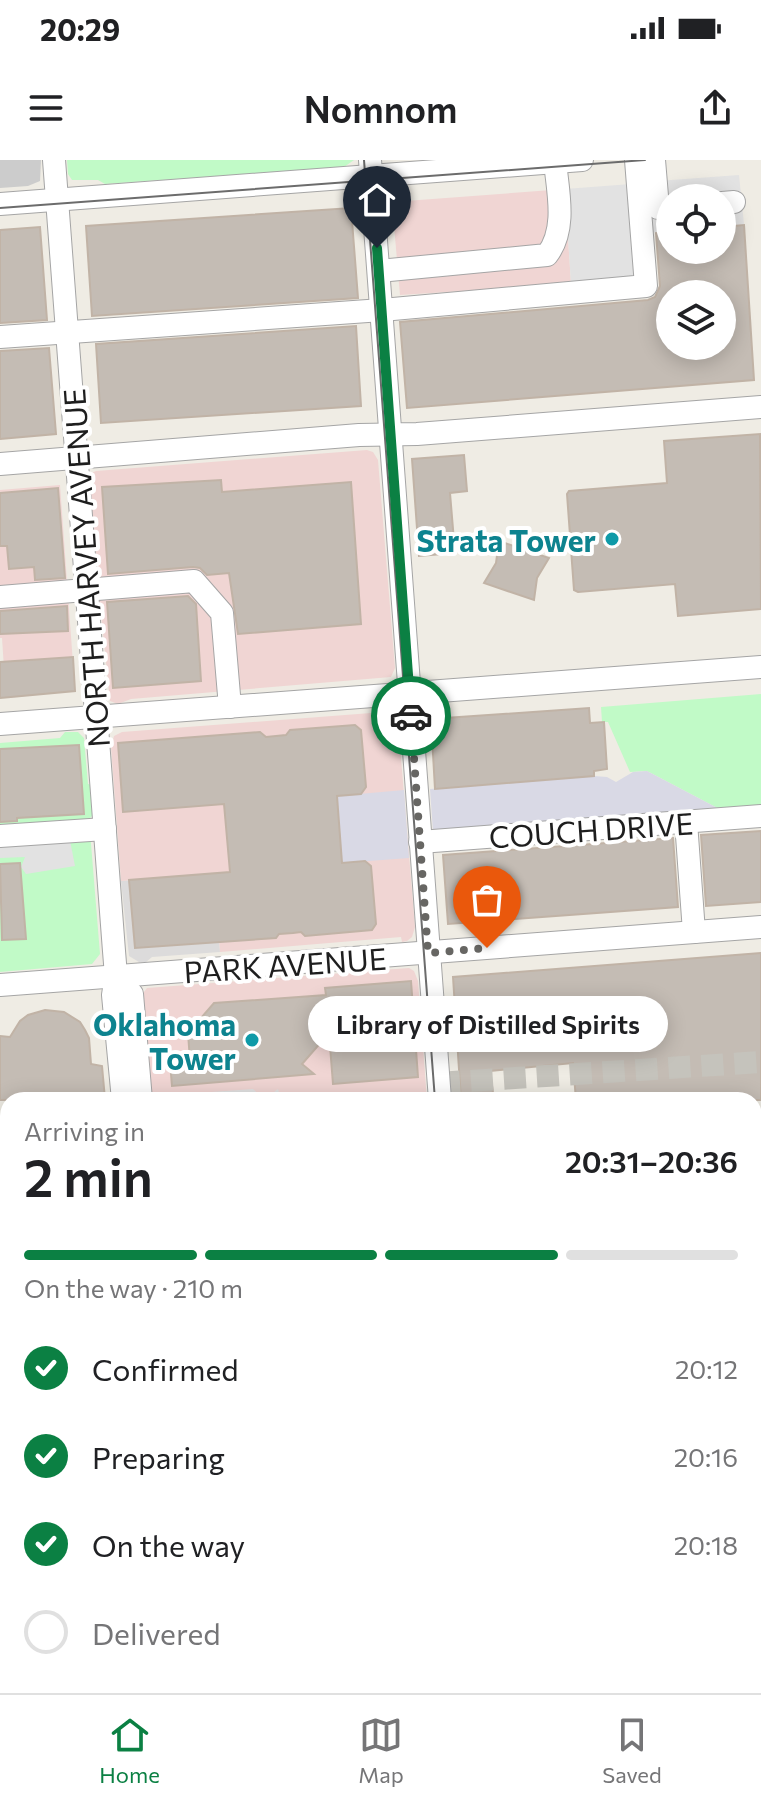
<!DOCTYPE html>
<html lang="en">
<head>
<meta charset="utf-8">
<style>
  :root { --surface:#fff; --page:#f6f6f6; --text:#202124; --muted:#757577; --line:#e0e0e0; --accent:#0b8043 }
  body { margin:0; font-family:Commissioner,sans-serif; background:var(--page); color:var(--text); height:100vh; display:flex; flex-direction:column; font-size:30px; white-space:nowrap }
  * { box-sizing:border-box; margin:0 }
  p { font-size:26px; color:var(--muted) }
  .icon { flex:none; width:44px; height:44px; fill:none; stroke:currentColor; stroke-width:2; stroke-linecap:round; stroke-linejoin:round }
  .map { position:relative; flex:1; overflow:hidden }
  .details { position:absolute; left:0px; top:932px; width:762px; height:602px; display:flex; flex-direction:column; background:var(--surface); border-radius:24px 24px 0 0; box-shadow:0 4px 20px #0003 }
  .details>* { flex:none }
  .controls { position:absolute; left:656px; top:24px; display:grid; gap:16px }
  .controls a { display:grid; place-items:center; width:80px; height:80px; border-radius:50%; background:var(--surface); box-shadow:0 4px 20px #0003; font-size:40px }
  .pin { position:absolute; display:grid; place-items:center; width:68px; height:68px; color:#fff; margin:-82px -34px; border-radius:50% 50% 50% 0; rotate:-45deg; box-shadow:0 0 8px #0007 }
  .pin .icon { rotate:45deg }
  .courier { position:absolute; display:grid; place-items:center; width:80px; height:80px; margin:-40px; border:6px solid #0b8043; border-radius:50%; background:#fff; color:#222; box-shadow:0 2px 10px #0007 }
  .bubble { position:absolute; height:56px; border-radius:28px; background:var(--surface); box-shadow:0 4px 20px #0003; font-size:26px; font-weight:600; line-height:56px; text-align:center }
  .head em { font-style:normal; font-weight:600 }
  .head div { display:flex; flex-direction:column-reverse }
  .head { display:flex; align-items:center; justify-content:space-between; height:136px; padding:0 24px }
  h1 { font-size:52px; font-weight:600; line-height:60px }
  .bar { display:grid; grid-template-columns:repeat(4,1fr); gap:12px 8px; align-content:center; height:96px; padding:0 24px }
  .bar i { height:10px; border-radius:6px; background:var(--line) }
  .bar .selected { background:var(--accent) }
  .bar p { grid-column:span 4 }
  ol { padding:0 24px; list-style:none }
  li { display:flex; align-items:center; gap:24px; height:88px }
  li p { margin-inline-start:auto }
  li .icon { padding:8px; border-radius:50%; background:var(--accent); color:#fff; stroke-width:4 }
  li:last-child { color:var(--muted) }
  li i { width:44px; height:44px; border:4px solid var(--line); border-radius:50% }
  .status { display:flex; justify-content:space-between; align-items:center; height:56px; padding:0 40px; background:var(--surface); direction:ltr }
  .status svg { height:22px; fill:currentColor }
  header { display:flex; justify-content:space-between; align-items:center; height:104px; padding:0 24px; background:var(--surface); font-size:36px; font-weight:600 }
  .menu { display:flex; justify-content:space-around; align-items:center; height:112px; border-top:2px solid var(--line); background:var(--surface); font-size:22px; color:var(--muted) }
  .menu a { display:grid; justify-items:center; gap:4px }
  .menu .selected { color:var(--accent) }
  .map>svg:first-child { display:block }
  .residential { fill:#dcdbdb }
  .commercial { fill:#f0d5d3 }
  .religious { fill:#ccc }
  .construction { fill:#c4c4b0 }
  .park { fill:#c1fac7 }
  .parking { fill:#e2e2e2 }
  .plaza { fill:#d9d9e5 }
  .building { fill:#c4bcb4; stroke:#c1b3a6; stroke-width:2; fill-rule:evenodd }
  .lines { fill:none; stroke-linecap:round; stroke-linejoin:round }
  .minor-tunnel { stroke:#c5c3bc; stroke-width:22; stroke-dasharray:22 11; stroke-linecap:butt }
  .minor-casing { stroke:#a5a5a5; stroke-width:24 }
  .major-casing { stroke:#996900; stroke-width:30 }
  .minor { stroke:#fff; stroke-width:22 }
  .major { stroke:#fcd59c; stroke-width:28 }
  .tram { stroke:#6c6c6c; stroke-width:2 }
  .done { stroke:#676663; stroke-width:8; stroke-dasharray:0 14.4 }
  .route { stroke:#0b8043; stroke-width:10 }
  .culture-dot { fill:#0f9aa8; stroke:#fff; stroke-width:3 }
  .labels { text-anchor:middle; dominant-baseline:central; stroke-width:8; stroke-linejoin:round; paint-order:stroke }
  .culture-label { font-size:30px; font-weight:bold; fill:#0d838f; stroke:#fff; text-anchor:end }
  .street-label { font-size:30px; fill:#1e1e1e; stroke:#fff }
</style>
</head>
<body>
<div class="status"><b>20:29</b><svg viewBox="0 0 49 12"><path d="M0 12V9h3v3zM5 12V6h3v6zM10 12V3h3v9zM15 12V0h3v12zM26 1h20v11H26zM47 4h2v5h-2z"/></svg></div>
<header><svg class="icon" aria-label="menu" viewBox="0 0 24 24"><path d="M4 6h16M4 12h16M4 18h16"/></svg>Nomnom<svg class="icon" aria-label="share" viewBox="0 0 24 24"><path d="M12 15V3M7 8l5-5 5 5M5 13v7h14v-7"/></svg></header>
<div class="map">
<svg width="761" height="1533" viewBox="0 0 761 1533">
  <rect width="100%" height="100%" fill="#efece4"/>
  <!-- residential -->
  <polygon class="residential" points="214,713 220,792 152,797 146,802 139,802 129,796 121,721"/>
  <!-- commercial -->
  <g class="commercial">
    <polygon points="565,29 571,124 400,135 392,42"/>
    <polygon points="367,290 373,292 378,300 395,508 391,517 131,539 118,544 110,541 101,454 98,454 87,317 89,314 96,311"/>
    <polygon points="60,325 75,531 6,538 2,478 0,478 0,330"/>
    <polygon points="384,552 392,553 398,562 415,767 412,777 407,781 402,782 401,777 220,792 214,713 121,721 111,587 114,576 122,572"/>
    <polygon points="409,808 414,811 418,821 427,940 148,940 141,836 147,828"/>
    <polygon points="0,977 8,977 8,1413 0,1414"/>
  </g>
  <!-- religious -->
  <polygon class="religious" points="0,0 41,0 40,21 28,26 0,28"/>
  <!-- construction -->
  <polygon class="construction" points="761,1377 761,1533 572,1533 571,1526 754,1526 754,1378"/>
  <!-- park -->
  <g class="park">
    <polygon points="67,0 354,0 344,7 105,24 98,20 72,20 68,14"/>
    <polygon points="761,534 761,650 725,652 647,611 630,612 608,562 602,562 601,547"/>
    <polygon points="65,572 78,572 84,578 88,624 92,625 93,655 89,659 100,794 92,804 0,812 0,583 60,578"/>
    <polygon points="8,1443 8,1526 494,1526 495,1533 0,1533 0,1444"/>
  </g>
  <!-- parking -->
  <g class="parking">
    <polygon points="739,15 744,65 722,67 722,38 670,38 670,71 647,73 644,22"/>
    <polygon points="631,24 638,121 571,124 565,29"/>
    <polygon points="66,660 75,706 26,714 21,707 25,697 0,698 0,665"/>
    <polygon points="253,929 262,937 269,936 278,929 281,940 172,940 197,933"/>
  </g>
  <!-- plaza -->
  <g class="plaza">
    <polygon points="647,611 725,652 433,672 430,629 594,616 607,617 616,622 633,612"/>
    <polygon points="404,630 409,698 342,703 337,636"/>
  </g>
  <!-- building -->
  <g class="building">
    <polygon points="351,48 358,138 92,156 86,66"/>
    <path d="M744,65L754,220L407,248L400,162L648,140L655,137L660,126L656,73L670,71V90H722V67ZM670,134H722V186H670Z"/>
    <polygon points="40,67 47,160 0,163 0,70"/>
    <polygon points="356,166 361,246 101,263 96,184"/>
    <polygon points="49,188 56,274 0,279 0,191"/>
    <polygon points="760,274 761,449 678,456 675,424 578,432 574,430 567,334 569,331 667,323 664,281"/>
    <polygon points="464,295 467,331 450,333 455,393 419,396 412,299"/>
    <polygon points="221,320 222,332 351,322 361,464 238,474 229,413 207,415 200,408 193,407 108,414 102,327"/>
    <polygon points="58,328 65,418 35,420 34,407 9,409 7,386 0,386 0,333"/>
    <polygon points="499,381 549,398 537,418 534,440 484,423 496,403"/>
    <polygon points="188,436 196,444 201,521 113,528 107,442"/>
    <polygon points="67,446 68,471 0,474 0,451"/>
    <polygon points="73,497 75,531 0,538 0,502"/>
    <polygon points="589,548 590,563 604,562 607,609 594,611 594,616 435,629 431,559"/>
    <polygon points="355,565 361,570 366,627 361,634 337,636 342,703 365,701 371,706 376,764 372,770 305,776 301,772 293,773 279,774 276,778 135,788 129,720 230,712 224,644 123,652 118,583 260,572 266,577 286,575 290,570"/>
    <polygon points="79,585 84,654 17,658 17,661 0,662 0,589"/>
    <polygon points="761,671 761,742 706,746 701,675"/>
    <polygon points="673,678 678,747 448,764 443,695"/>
    <polygon points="20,703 26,779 2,780 0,704"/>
    <polygon points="761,793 761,940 576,940 573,903 490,911 494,940 461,940 453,817"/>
    <polygon points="411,821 418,917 333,924 329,873 302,904 314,914 172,926 170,902 190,900 188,873 214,843 326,835 325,828"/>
    <polygon points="45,850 64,852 80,862 85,870 89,878 91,904 102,906 105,939 0,940 0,876 10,877 20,861 28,855"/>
  </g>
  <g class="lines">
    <!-- minor-tunnel -->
    <polyline class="minor-tunnel" points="438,923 761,902"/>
    <defs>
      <g id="minor">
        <polyline points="54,0 114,791 116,816 113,835 123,940"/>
        <polyline points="370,0 440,940"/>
        <polyline points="654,0 658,48 670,47"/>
        <polyline points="722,43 734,42"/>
        <polyline points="0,44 582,0"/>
        <path d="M379,111L547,95C567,69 558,32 555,2"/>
        <polyline points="0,177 382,150 646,126 636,0"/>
        <polyline points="0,304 359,275 417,274 761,247"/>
        <polyline points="0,437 194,421 222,453 230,547"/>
        <polyline points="0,564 761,507"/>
        <polyline points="686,662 694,772"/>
        <polyline points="0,676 105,669"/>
        <polyline points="420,682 761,656"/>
        <polyline points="116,816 132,834 141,940"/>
        <polyline points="0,825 761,767"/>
        <polyline points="0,970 8,969"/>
      </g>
      <g id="major">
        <polyline points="754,1025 761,1025"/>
        <polyline points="754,1049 761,1049"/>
        <polyline points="754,1345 761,1344"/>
        <polyline points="0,1429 8,1429"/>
        <polyline points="515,1526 516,1533"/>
        <polyline points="537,1526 538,1533"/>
      </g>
    </defs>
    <!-- minor casing -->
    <use href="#minor" class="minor-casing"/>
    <!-- major casing -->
    <use href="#major" class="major-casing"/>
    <!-- minor -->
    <use href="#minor" class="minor"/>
    <!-- major -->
    <use href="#major" class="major"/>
    <!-- tram -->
    <g class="tram">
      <polyline points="364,0 435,940"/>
      <polyline points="0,48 645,0"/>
      <polyline points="754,1358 761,1357"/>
      <polyline points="0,1433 8,1432"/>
    </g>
  </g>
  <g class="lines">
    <!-- done -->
    <polyline class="done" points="411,556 428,793 487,788"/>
    <!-- route -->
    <polyline class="route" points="377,88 411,556"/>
  </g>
  <!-- markers -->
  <g class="culture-dot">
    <circle cx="612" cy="379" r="8"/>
    <circle cx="252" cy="880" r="8"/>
  </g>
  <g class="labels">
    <!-- culture labels -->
    <g class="culture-label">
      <text x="596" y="379">Strata Tower</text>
      <text x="236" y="863">Oklahoma<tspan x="236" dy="34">Tower</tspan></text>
    </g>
    <!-- street labels -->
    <g class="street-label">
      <text transform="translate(85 408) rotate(-94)">NORTH HARVEY AVENUE</text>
      <text transform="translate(591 669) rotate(-4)">COUCH DRIVE</text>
      <text transform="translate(285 804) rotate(-4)">PARK AVENUE</text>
    </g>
  </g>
</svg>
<div class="controls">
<a><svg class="icon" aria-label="locate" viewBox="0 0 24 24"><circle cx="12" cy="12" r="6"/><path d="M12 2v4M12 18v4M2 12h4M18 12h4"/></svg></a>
<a><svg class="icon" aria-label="layers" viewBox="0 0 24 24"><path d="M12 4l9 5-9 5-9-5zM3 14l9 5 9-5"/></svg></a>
</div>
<div class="pin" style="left:487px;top:788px;background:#ea580c"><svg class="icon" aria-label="bag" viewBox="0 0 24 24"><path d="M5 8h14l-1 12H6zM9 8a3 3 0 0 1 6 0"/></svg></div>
<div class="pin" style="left:377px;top:88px;background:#1f2937"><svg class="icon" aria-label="home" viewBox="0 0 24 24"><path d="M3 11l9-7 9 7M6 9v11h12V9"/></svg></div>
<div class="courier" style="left:411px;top:556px"><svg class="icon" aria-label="car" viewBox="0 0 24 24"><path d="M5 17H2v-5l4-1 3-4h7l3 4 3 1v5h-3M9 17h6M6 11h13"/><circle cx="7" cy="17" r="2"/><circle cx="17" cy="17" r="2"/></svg></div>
<div class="bubble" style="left:308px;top:836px;width:360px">Library of Distilled Spirits</div>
<section class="details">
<div class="head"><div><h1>2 min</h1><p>Arriving in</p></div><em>20:31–20:36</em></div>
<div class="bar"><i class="selected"></i><i class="selected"></i><i class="selected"></i><i></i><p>On the way · 210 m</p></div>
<ol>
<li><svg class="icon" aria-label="check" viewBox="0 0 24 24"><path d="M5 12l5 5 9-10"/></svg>Confirmed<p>20:12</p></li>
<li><svg class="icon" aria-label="check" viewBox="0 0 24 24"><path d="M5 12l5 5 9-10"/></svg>Preparing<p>20:16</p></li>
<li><svg class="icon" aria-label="check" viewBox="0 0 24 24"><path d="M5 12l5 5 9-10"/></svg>On the way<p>20:18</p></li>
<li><i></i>Delivered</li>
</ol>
</section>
</div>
<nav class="menu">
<a class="selected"><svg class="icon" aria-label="home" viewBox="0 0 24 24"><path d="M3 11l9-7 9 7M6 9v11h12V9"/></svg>Home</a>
<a><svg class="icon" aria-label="map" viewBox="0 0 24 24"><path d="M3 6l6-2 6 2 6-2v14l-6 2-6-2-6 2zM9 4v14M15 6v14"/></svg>Map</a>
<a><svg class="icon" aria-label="saved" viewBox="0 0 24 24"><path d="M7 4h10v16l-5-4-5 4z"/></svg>Saved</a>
</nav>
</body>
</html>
